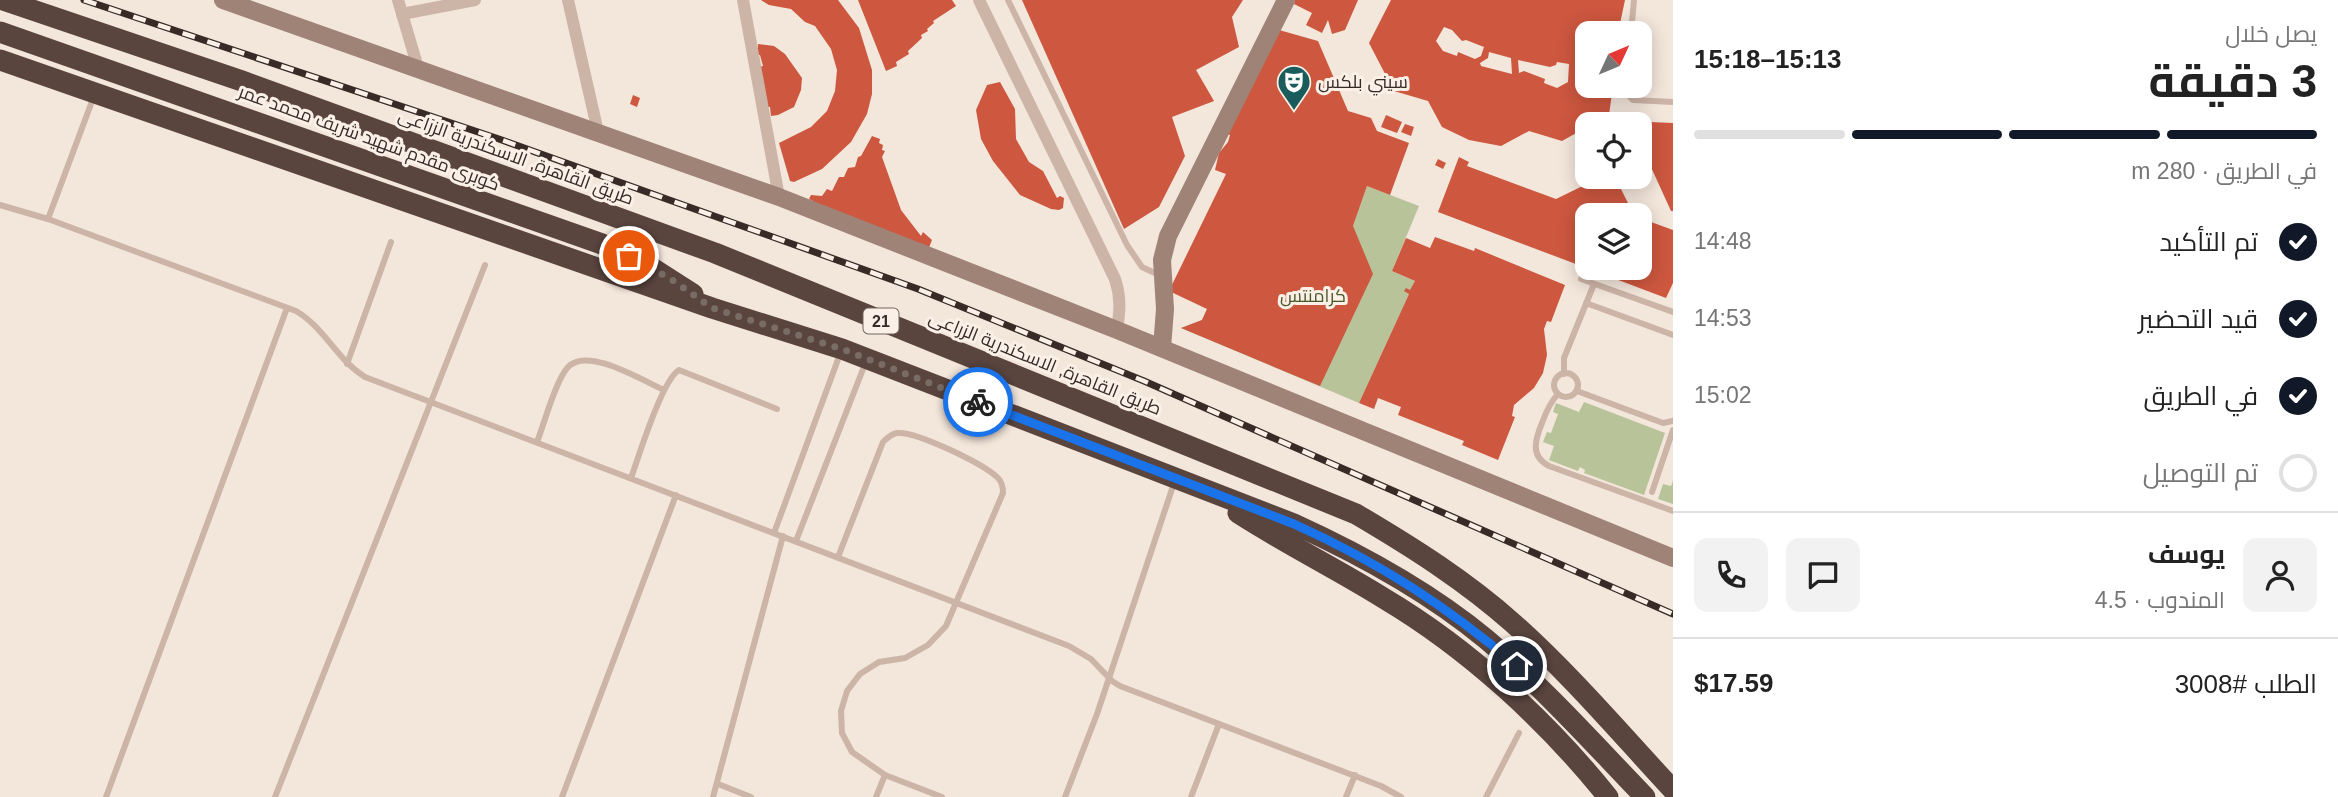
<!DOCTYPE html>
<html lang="ar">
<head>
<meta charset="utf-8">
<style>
  :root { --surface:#fff; --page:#f2f2f2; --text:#222; --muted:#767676; --line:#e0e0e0; --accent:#111827 }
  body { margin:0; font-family:Arial,Cairo,sans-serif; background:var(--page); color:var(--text); direction:rtl; height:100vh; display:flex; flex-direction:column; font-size:26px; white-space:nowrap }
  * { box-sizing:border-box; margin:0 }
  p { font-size:23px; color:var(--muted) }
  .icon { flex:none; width:38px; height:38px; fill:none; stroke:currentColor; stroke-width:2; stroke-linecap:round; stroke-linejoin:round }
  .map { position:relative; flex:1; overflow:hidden; direction:ltr }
  .sheet { display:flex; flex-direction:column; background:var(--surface); width:665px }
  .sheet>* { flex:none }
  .needle { width:46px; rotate:46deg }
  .controls { position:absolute; left:1575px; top:21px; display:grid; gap:14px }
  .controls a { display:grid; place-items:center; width:77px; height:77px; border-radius:14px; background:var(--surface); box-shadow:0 4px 18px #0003; font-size:35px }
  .pin { position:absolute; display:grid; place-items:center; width:60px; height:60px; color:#fff; margin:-30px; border:4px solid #fff; border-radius:50%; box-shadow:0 2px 7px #0007 }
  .courier { position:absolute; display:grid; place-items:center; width:70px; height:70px; margin:-35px; border:5px solid #1a73e8; border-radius:50%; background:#fff; color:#222; box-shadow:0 2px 9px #0007 }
  .headline em { font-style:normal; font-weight:700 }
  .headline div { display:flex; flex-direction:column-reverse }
  .headline { display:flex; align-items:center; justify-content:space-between; height:119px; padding:0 21px }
  h1 { font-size:46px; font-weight:700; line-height:52px }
  .bar { display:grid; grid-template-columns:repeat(4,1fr); gap:10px 7px; align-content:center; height:84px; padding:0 21px }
  .bar i { height:9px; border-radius:5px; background:var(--line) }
  .bar .selected { background:var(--accent) }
  .bar p { grid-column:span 4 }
  .line { display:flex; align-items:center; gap:18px; padding:0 21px; border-top:2px solid var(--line) }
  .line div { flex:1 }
  .round { display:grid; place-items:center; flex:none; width:74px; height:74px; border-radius:14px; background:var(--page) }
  ol { padding:0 21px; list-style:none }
  li { display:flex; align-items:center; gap:21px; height:77px }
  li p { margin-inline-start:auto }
  li .icon { padding:7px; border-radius:50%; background:var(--accent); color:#fff; stroke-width:4 }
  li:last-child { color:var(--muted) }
  li i { width:38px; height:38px; border:4px solid var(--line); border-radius:50% }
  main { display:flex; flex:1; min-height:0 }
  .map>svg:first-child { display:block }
  .green { fill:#b8c39a }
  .building { fill:#cd573f; fill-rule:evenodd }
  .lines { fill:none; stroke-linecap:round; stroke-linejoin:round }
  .lane { stroke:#ccb4a6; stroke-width:6 }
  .street { stroke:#ccb4a6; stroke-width:12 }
  .secondary { stroke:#a08377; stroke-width:18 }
  .highway { stroke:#59443e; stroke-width:21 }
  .rail-casing { stroke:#382b27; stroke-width:7 }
  .rail { stroke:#fbf0e7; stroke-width:4.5; stroke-dasharray:13; stroke-linecap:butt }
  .done { stroke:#796c66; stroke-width:7; stroke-dasharray:0 12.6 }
  .route { stroke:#1a73e8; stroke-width:9 }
  .labels { text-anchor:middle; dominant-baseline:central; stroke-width:6; stroke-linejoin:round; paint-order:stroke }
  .shield { fill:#fbf0e7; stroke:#726661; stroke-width:2 }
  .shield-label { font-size:16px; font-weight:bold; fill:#382b27 }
  .poi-label { font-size:18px; fill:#382b27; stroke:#fbf0e7; text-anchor:start }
  .street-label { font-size:18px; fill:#382b27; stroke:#fbf0e7 }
  .park-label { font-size:18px; fill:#4a5729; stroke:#fbf0e7 }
</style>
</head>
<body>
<main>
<section class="sheet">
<div class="headline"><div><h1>3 دقيقة</h1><p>يصل خلال</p></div><em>15:13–15:18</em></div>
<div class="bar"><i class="selected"></i><i class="selected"></i><i class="selected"></i><i></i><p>في الطريق · 280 m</p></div>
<ol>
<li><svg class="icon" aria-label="check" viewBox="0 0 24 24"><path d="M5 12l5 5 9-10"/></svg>تم التأكيد<p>14:48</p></li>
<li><svg class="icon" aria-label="check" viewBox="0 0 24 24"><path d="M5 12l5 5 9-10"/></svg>قيد التحضير<p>14:53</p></li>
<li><svg class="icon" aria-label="check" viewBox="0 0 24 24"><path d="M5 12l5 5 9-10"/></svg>في الطريق<p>15:02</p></li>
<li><i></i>تم التوصيل</li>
</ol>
<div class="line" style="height:126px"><a class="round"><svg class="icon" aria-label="person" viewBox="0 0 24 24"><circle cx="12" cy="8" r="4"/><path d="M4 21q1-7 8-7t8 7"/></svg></a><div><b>يوسف</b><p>المندوب · 4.5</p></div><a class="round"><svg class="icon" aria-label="chat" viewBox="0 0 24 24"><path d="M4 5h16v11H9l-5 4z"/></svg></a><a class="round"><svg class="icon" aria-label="phone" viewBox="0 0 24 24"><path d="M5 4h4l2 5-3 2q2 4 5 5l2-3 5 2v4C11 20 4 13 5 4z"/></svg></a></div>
<div class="line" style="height:91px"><div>الطلب #3008</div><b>$17.59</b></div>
</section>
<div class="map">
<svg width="1673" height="797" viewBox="0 0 1673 797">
  <rect width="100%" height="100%" fill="#f3e6db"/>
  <!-- green -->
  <g class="green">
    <polygon points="1367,186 1419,206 1392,271 1415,281 1359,403 1181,328 1202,320 1262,192 1353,225"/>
    <polygon points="1584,402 1665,433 1644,495 1584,473 1585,470 1580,467 1578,471 1549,460 1554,446 1543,442 1547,432 1551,433 1558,414 1553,412 1556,403 1579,412"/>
    <polygon points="1673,481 1673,504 1658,499 1663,484 1671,486"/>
  </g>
  <!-- building -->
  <g class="building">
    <polygon points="761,0 838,0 859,28 872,70 872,94 867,114 851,142 822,169 794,182 790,181 779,143 811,127 827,111 835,91 837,70 831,49 815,26 805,22 791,9 769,5"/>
    <polygon points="858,0 952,0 956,6 933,21 934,23 927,29 928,31 921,35 922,38 908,51 909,54 896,62 897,66 886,71"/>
    <polygon points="1022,0 1243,0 1232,17 1239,47 1196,70 1214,101 1172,117 1185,156 1159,207 1124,229"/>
    <polygon points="1295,0 1358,0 1345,30 1332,34 1328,20 1322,33 1306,25 1312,13 1294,4"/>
    <path d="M1391,0H1625L1618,33H1587V86H1613L1609,115L1593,124H1587V127L1562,141L1529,131L1501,146L1469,140L1442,127L1428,101L1394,91L1369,43ZM1444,27L1452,30L1462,41L1466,40L1484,47L1481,56L1475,59L1458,52L1457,56L1443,51L1436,41ZM1489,52L1511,58L1512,74L1481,66L1480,63L1488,58ZM1518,60L1550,67L1556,65L1557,62L1569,64L1568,82L1557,88L1544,83L1545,79L1524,71L1519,73Z"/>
    <polygon points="1279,30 1318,41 1348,111 1371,118 1377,131 1409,143 1390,195 1367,186 1354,223 1353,226 1373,274 1320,386 1181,328 1202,320 1207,309 1169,291 1226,174 1215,170 1219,153 1228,142 1230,135 1227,134"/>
    <polygon points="758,44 774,46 785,54 802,78 801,90 794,107 778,115 771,116 770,107 764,107 759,67 763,66 760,55 758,55 756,50 758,48"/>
    <polygon points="1000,82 1015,109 1016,139 1029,162 1043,171 1057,198 1060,196 1064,198 1063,208 1059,210 1051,209 1020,195 993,161 981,139 976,110 987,85"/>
    <polygon points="633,95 640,98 637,107 630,104"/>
    <polygon points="1386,115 1402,122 1397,133 1381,127"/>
    <polygon points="1650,122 1673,123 1673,211 1671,211 1640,143 1640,136"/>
    <polygon points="1405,124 1414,127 1411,136 1401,132"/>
    <polygon points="872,136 880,139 879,143 883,145 882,150 885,151 882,157 901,210 921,236 923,232 932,240 928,250 813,203 813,201 809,199 811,195 822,196 827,189 832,191 839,177 844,177 848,168 855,167 858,157 861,156"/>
    <polygon points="1459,157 1469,162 1467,166 1556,199 1601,177 1615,177 1629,205 1626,213 1632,215 1587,215 1587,268 1640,268 1640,218 1673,230 1673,283 1666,298 1438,212"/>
    <polygon points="1438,159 1446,163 1443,169 1435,165"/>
    <polygon points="1435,237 1474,251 1475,248 1565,285 1551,322 1547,321 1544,329 1547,355 1543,373 1534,388 1514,405 1512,416 1515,417 1498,460 1462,445 1464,441 1398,415 1401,407 1378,398 1374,409 1359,403 1409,294 1404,291 1406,288 1410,290 1415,281 1392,271 1406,238 1430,248"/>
  </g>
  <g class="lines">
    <!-- lane -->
    <g class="lane">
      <polyline points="1008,0 1127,245 1142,267 1161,276"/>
      <polyline points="1631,33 1634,0"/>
      <polyline points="1627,86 1627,94 1633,100 1673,102"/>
      <path d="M0,205L48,219L296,311C325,328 337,360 365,377L1069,646L1091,659L1112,681L1120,686L1381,786L1401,797"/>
      <polyline points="48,219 94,96"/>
      <polyline points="1581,279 1673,312"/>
      <polyline points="1586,303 1673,335"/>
      <polyline points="347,364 391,242"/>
      <circle cx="1566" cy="385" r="12"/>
      <polyline points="1564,374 1564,358 1594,284"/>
      <polyline points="1577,391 1663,423 1673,421"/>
      <path d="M1558,394C1550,402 1546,412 1542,423C1535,440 1530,456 1549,466L1673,511"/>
      <path d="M537,442C544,424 556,380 568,367C587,346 643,381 664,390"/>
      <path d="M631,478C639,456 662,380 679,370L777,409"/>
      <polyline points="1652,492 1673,430"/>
      <polyline points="774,533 840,354"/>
      <polyline points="796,541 865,364"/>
      <path d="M838,557L883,442C887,438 891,434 897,433C916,431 984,464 998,478C1002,482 1003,487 1003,493L946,626L928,645L905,658L879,662L860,674L847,691L841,711L842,733L852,752L885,775L942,797"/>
      <polyline points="718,784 751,797"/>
      <polyline points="106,797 287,308"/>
      <polyline points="275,797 485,265"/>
      <polyline points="562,797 676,495"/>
      <polyline points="713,797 783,536"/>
      <polyline points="876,797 885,775"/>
      <polyline points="1065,797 1097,714 1175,480"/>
      <polyline points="1191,797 1219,724"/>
      <polyline points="1346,797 1355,775"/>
      <polyline points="1486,797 1519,733"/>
    </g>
    <!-- street -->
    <g class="street">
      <polyline points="398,0 418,68"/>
      <polyline points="568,0 598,132"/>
      <polyline points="743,0 779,197"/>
      <path d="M979,0L1115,279C1121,297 1120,311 1117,330"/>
      <polyline points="402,14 475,0"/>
    </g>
    <!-- secondary -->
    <g class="secondary">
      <polyline points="223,0 779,197 1117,330 1673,558"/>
      <polyline points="1162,348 1165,309 1162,260 1168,236 1286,0"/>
    </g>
    <!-- highway -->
    <g class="highway">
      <path d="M3,0L242,81L715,253L1356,514C1412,547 1466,581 1514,624C1571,675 1621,734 1673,790"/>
      <polyline points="0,32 602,244 654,269 693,294"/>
      <path d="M0,60L712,308L842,349L1294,524C1362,555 1428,591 1486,639C1543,687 1593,743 1645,797"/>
      <path d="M1238,513C1286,544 1337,569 1385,599C1469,649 1547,721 1608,797"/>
    </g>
    <defs>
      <polyline id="rail" points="84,0 499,139 918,289 1144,381 1673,614"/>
    </defs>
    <!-- rail casing -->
    <use href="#rail" class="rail-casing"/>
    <!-- rail -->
    <use href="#rail" class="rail"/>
  </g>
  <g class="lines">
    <!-- done -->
    <polyline class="done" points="629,256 674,281 712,308 842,349 978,402"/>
    <!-- route -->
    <path class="route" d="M978,402L1294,524C1378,562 1447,606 1517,666"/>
  </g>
  <!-- icons -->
  <defs>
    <symbol id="theatre-pin" viewBox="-11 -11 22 30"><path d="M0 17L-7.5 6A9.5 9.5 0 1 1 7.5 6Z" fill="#1a5c5b" stroke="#fbf0e7"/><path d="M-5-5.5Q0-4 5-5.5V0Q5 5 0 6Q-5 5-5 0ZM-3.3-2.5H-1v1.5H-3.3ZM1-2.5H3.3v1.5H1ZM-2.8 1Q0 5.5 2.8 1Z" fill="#fff"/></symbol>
  </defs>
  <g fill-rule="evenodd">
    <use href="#theatre-pin" x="1275" y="63" width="38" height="52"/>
  </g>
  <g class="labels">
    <!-- shield labels -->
    <rect class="shield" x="863.5" y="308.5" width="35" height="25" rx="5"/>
    <g class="shield-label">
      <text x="881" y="321">21</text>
    </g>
    <!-- poi labels -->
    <g class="poi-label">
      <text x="1318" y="82">سيني بلكس</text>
    </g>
    <!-- street labels -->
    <g class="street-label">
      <text transform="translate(369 138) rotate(20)">كوبرى مقدم شهيد شريف محمد عمر</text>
      <text transform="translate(516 157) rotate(20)">طريق القاهرة, الاسكندرية الزراعى</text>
      <text transform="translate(1045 363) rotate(22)">طريق القاهرة, الاسكندرية الزراعى</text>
    </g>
    <!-- park labels -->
    <g class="park-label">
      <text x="1313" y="296">كرامنتس</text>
    </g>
  </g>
</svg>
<div class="controls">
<a><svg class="needle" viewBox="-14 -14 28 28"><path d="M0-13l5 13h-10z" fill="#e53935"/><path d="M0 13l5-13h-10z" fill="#767676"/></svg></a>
<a><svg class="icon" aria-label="locate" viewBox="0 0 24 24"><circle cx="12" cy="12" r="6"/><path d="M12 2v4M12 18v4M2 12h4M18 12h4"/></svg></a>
<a><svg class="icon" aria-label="layers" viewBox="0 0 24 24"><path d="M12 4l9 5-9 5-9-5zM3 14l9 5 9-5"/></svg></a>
</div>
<div class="pin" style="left:629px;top:256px;background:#ea580c"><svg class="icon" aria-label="bag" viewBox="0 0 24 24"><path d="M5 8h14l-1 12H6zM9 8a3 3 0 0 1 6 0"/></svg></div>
<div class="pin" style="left:1517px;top:666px;background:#1f2937"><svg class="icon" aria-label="home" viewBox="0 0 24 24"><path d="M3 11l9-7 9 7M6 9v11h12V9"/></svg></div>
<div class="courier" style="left:978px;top:402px"><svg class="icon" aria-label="bike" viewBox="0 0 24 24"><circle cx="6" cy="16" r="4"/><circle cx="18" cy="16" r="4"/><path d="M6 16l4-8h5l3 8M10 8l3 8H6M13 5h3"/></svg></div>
</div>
</main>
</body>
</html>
